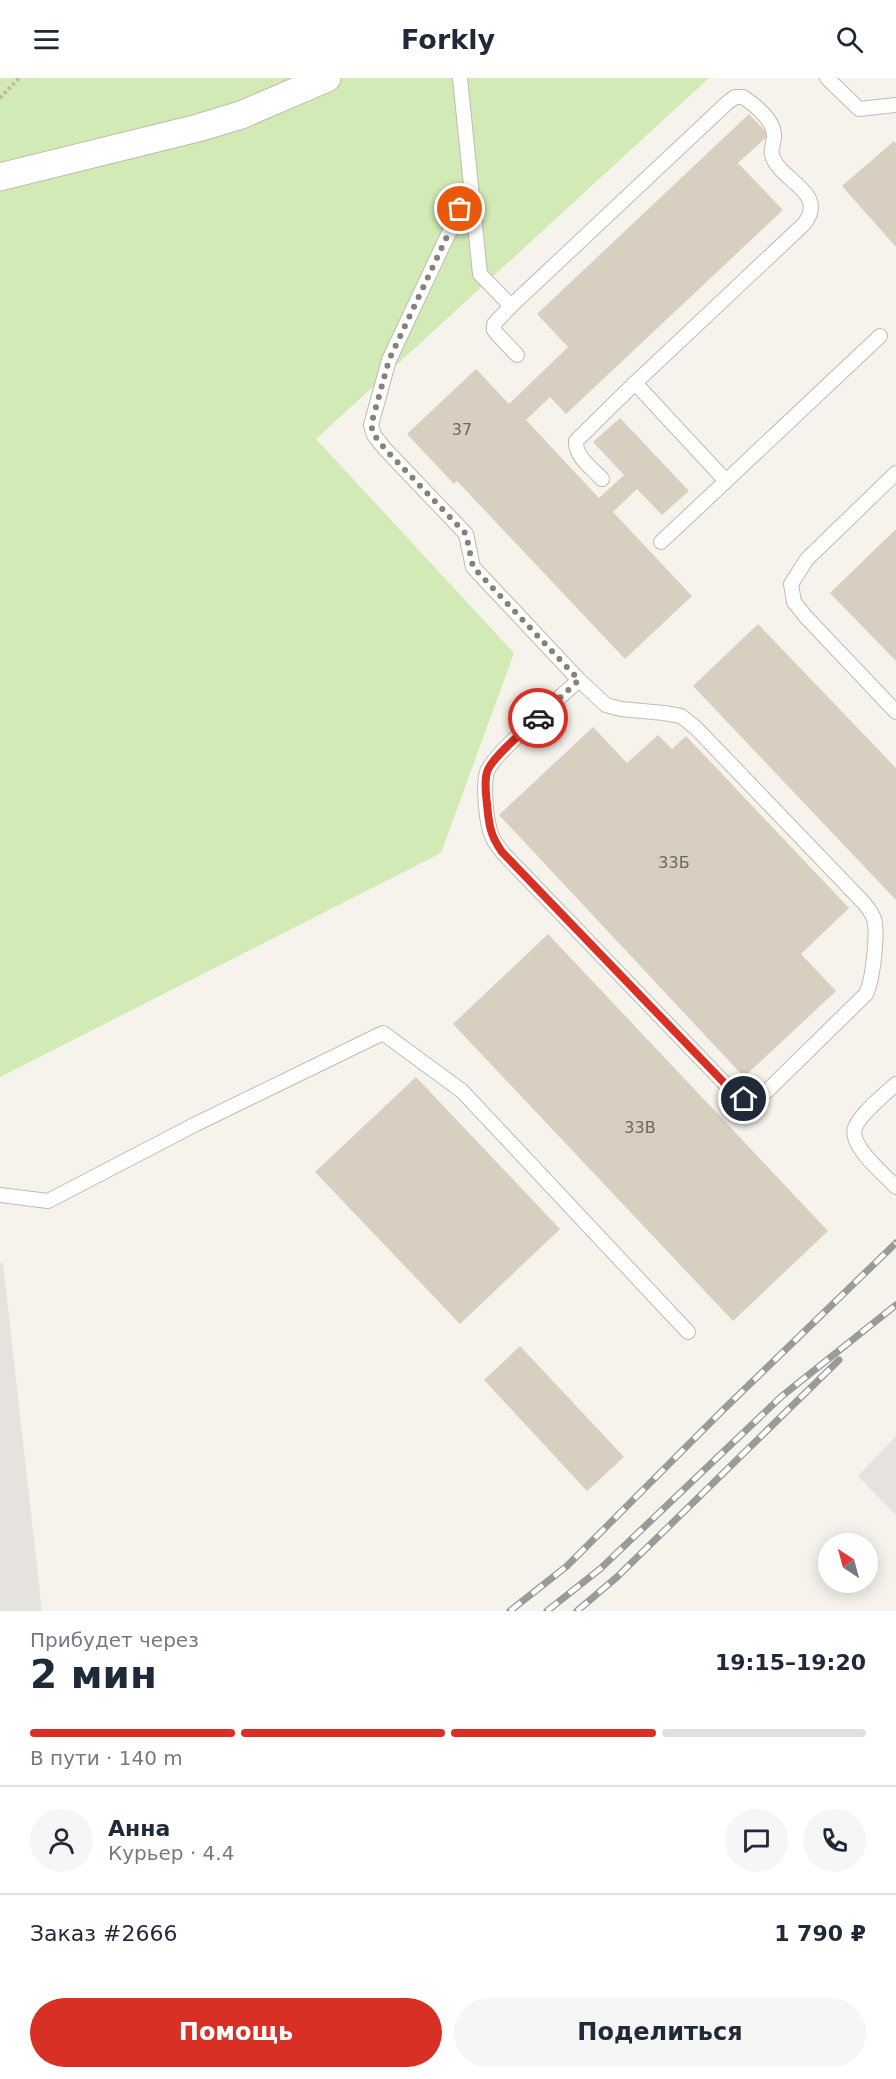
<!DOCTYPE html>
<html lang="ru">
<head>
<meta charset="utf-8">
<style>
  :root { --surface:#fff; --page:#f6f6f7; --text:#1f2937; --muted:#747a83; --line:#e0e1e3; --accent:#d93025 }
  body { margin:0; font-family:"DejaVu Sans",sans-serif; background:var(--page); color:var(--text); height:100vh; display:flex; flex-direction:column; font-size:22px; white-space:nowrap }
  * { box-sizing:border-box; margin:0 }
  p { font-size:20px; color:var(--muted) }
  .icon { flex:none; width:33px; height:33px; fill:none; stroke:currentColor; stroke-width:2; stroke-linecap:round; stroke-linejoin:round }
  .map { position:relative; height:1533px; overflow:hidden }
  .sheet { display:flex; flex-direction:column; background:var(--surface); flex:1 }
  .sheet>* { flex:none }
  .needle { width:39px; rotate:324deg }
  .controls { position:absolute; left:818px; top:1455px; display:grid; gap:12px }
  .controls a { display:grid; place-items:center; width:60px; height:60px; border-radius:50%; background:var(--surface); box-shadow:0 3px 15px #0003; font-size:30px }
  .pin { position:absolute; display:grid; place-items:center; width:51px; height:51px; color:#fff; margin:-26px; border:3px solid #fff; border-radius:50%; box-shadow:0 2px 6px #0007 }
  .courier { position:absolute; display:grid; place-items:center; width:60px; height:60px; margin:-30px; border:4px solid #d93025; border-radius:50%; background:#fff; color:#222; box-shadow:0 2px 8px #0007 }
  .overview em { font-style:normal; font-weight:700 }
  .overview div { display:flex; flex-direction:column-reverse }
  .overview { display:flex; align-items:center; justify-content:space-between; height:102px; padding:0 30px }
  h1 { font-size:39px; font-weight:700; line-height:45px }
  .bar { display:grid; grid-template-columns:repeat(4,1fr); gap:9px 6px; align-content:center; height:72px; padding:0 30px }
  .bar i { height:8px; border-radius:4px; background:var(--line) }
  .bar .on { background:var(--accent) }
  .bar p { grid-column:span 4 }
  .line { display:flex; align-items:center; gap:15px; padding:0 30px; border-top:2px solid var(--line) }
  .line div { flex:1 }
  .round { display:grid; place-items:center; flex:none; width:63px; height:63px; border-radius:32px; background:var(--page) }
  .primary-button { display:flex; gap:12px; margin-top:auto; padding:12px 30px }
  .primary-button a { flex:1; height:69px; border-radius:36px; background:var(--accent); color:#fff; font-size:24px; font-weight:700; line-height:69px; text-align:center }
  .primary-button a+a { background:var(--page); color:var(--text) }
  header { display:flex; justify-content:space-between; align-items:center; height:78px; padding:0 30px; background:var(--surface); font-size:27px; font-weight:700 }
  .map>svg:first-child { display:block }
  .industrial { fill:#e6e2dd }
  .green { fill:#d2eab5 }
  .building { fill:#d8cfc1 }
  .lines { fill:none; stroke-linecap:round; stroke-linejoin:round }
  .service-casing { stroke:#c2bbae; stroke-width:16 }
  .minor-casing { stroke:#c2bbae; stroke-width:29 }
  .path { stroke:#c4b79f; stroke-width:4; stroke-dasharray:3 3; stroke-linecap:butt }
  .service { stroke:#fff; stroke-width:14 }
  .minor { stroke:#fff; stroke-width:27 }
  .rail-casing { stroke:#9a9a9a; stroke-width:7 }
  .rail { stroke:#fff; stroke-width:4.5; stroke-dasharray:14; stroke-linecap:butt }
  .done { stroke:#878178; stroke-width:6; stroke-dasharray:0 10.8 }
  .route { stroke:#d93025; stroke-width:8 }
  .labels { text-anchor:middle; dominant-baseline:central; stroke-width:4.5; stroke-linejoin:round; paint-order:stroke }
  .number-label { font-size:16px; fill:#6e675b }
</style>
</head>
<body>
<header><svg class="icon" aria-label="menu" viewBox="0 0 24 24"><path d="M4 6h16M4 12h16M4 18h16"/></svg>Forkly<svg class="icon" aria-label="search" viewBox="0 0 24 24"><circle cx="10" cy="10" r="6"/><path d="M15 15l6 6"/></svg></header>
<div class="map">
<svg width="896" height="1533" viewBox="0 0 896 1533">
  <rect width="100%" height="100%" fill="#f6f3ec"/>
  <!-- industrial -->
  <g class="industrial">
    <polygon points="0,1185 3,1185 42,1533 0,1533"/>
    <polygon points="896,1358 896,1437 858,1398"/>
  </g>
  <!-- green -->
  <polygon class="green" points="0,0 709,0 316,361 514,575 441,775 0,999"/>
  <!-- building -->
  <g class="building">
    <polygon points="749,36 769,57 738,85 783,132 566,336 550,319 526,342 599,420 624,397 593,364 620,340 689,413 662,437 637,411 613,434 692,518 625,581 457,403 454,406 407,356 476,291 509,326 568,269 537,236"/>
    <polygon points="894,63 896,66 896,169 842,108"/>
    <polygon points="896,451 896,583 830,515"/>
    <polygon points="758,546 896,690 896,822 693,608"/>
    <polygon points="593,649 627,685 658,657 672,671 686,658 849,830 801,876 836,913 744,999 499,737"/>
    <polygon points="548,856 828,1153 733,1243 453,946"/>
    <polygon points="416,999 560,1151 460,1246 315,1094"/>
    <polygon points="520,1268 624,1379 587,1413 484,1302"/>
  </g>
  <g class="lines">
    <defs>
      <g id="service">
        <path d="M460,0L480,196L511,228L727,25L735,19H743C755,27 775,43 774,59C774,64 770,72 772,77C779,103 829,114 804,146L635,305L726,403L880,258"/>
        <polyline points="827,0 859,31 896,27"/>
        <path d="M470,110L389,282L371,347L374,357L385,371L466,456L473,489L579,602C563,617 491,678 487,694C483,707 486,745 492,758C494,764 499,769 502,774L733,1014C747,1024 753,1022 767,1013L866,916C873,902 878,855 874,841C872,835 868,830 864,825L696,650L681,638L664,635L621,631L606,627L579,602"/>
        <polyline points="511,228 494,246 494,252 498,257 517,277"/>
        <polyline points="896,395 807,481 791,506 794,524 806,539 896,634"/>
        <path d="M602,401C592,390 575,379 576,363L635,305"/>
        <polyline points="661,464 726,403"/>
        <path d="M896,1006C885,1016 859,1037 855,1050C849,1068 884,1096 896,1109"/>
        <polyline points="0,1117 48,1123 196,1046 383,955 462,1013 688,1254"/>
      </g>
      <polyline id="minor" points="0,99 198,50 241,37 327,0"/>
    </defs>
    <!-- service casing -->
    <use href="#service" class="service-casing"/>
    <!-- minor casing -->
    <use href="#minor" class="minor-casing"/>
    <!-- path -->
    <polyline class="path" points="0,20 19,0"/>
    <!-- service -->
    <use href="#service" class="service"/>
    <!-- minor -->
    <use href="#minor" class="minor"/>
    <defs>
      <g id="rail">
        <polyline points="510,1533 567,1488 723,1332 896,1165"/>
        <polyline points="547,1533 600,1491 782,1318 896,1227"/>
        <polyline points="577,1533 617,1499 839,1282"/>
      </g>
    </defs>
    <!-- rail casing -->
    <use href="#rail" class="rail-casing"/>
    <!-- rail -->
    <use href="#rail" class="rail"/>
  </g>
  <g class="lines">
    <!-- done -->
    <polyline class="done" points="460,131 389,282 371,347 374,357 385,371 466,456 473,489 579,602 538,640"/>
    <!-- route -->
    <path class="route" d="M538,640C526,651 491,680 487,694C484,704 486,716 487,726C489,747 490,757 502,774L733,1014L744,1021"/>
  </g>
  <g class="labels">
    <!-- number labels -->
    <g class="number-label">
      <text x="462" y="351">37</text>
      <text x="674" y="784">33Б</text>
      <text x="640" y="1049">33В</text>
    </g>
  </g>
</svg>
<div class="controls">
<a><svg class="needle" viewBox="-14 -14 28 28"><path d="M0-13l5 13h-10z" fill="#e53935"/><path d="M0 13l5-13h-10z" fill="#747a83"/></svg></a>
</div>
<div class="pin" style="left:460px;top:131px;background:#ea580c"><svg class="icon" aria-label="bag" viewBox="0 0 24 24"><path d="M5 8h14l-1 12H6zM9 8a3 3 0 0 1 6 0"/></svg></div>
<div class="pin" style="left:744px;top:1021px;background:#1f2937"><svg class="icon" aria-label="home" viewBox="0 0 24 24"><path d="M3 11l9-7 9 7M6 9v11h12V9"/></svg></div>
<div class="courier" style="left:538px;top:640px"><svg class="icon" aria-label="car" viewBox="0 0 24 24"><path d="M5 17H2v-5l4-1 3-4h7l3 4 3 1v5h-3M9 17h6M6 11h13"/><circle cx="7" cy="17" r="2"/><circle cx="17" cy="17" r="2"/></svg></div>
</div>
<section class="sheet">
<div class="overview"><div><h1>2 мин</h1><p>Прибудет через</p></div><em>19:15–19:20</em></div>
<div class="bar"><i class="on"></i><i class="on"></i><i class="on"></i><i></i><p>В пути · 140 m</p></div>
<div class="line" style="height:108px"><a class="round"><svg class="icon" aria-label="person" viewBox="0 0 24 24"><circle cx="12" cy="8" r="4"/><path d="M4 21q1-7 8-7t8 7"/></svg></a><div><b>Анна</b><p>Курьер · 4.4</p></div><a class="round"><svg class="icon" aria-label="chat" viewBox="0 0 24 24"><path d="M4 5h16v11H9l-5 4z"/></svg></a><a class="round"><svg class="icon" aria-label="phone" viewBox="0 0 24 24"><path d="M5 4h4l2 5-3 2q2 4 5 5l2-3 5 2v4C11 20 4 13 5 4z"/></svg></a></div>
<div class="line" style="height:78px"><div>Заказ #2666</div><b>1 790 ₽</b></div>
<div class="primary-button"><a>Помощь</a><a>Поделиться</a></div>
</section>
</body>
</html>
